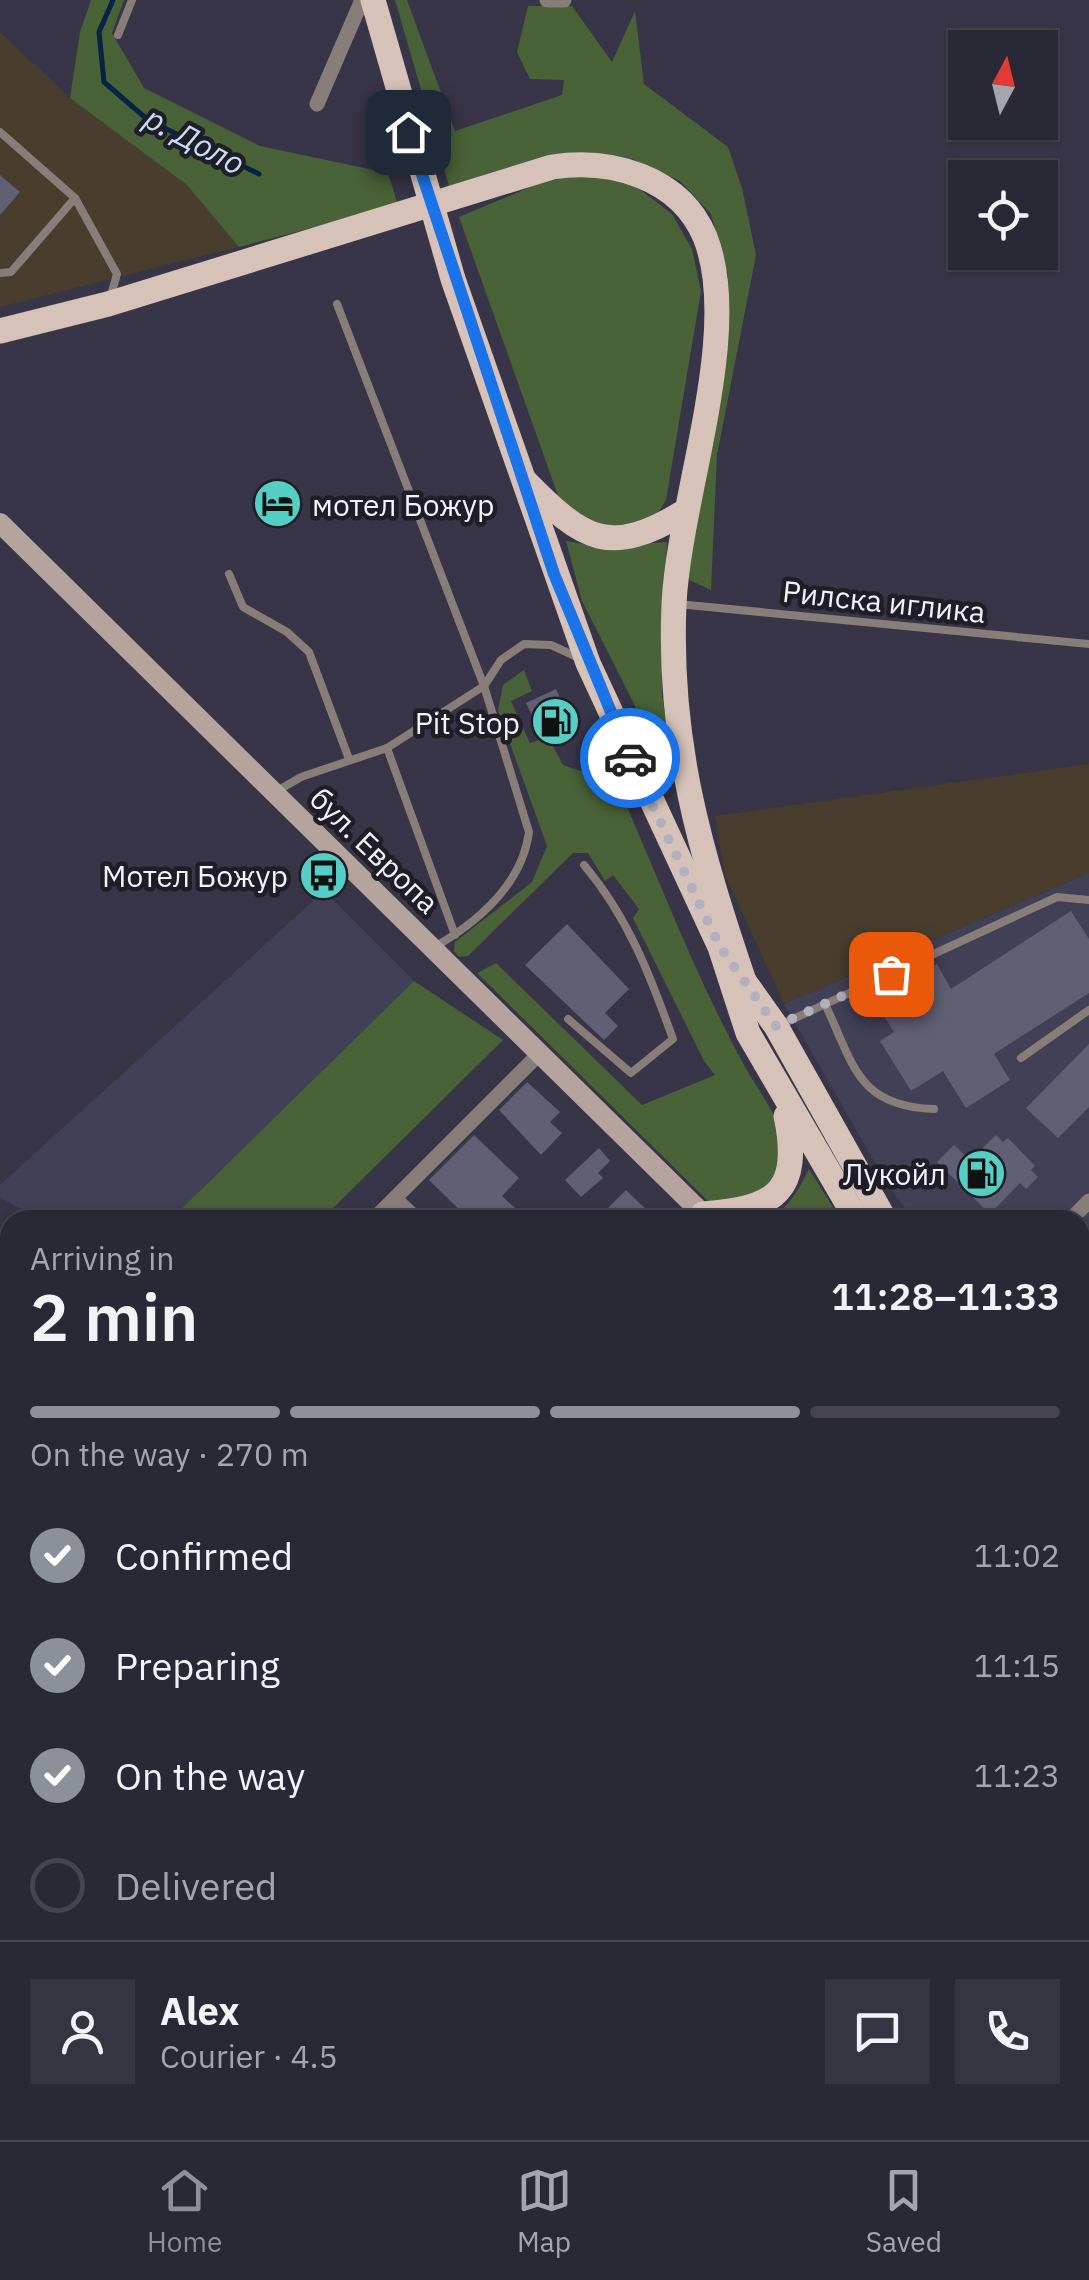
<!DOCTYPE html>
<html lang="en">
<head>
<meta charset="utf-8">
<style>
  :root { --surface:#292835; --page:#353441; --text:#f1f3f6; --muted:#a5a6ad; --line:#454450; --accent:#8c9099 }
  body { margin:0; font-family:"IBM Plex Sans",sans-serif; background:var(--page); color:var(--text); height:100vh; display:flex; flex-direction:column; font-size:38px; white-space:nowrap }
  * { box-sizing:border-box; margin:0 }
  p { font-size:32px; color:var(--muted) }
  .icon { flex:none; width:55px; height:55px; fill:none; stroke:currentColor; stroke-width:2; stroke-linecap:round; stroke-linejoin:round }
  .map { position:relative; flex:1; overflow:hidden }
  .side { position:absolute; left:0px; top:1210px; width:1090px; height:930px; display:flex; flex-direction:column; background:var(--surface); border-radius:30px 30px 0 0; box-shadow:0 2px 8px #0004,0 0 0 2px var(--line) }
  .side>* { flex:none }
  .needle { width:65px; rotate:7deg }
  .buttons { position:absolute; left:948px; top:30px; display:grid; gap:20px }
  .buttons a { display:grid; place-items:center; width:110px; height:110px; border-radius:0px; background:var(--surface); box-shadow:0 2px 8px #0004,0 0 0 2px var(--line); font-size:50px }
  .pin { position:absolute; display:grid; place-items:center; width:85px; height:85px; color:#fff; margin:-42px; border-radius:20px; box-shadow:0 5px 15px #0006 }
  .courier { position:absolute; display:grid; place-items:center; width:100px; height:100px; margin:-50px; border:8px solid #1a73e8; border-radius:50%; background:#fff; color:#222; box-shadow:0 2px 12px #0007 }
  .headline em { font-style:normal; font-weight:600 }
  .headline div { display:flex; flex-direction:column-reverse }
  .headline { display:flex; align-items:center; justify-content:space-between; height:170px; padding:0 30px }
  h1 { font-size:65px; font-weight:600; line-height:75px }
  .bar { display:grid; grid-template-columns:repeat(4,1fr); gap:15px 10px; align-content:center; height:120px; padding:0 30px }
  .bar i { height:12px; border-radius:8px; background:var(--line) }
  .bar .selected { background:var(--accent) }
  .bar p { grid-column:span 4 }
  .line { display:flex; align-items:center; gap:25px; padding:0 30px; border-top:2px solid var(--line) }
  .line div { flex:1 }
  .round { display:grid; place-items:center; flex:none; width:105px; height:105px; border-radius:0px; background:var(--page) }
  ol { padding:0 30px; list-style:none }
  li { display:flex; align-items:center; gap:30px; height:110px }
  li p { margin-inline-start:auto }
  li .icon { padding:10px; border-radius:50%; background:var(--accent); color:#fff; stroke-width:4 }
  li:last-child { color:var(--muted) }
  li i { width:55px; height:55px; border:5px solid var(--line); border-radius:50% }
  .tabs { display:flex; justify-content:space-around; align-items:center; height:140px; border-top:2px solid var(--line); background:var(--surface); font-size:28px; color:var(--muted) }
  .tabs a { display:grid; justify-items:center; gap:5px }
  .tabs .selected { color:var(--accent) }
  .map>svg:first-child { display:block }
  .built { fill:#424057 }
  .industrial { fill:#493e2e }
  .green { fill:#496237 }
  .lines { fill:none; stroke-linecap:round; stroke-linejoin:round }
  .stream { stroke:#082345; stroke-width:5 }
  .building { fill:#615f73 }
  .lane { stroke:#877d79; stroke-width:8 }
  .street { stroke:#877d79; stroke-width:15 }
  .secondary { stroke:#b4a49d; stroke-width:20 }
  .primary { stroke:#d6c2b9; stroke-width:25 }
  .done { stroke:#b1b0bf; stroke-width:10; stroke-dasharray:0 18 }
  .route { stroke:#1a73e8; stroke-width:12 }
  .labels { text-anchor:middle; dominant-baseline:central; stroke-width:9; stroke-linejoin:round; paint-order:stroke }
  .poi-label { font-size:30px; fill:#f3f3ff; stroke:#1f1e26; text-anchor:end }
  .street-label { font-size:30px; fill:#f3f3ff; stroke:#1f1e26 }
  .water-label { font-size:32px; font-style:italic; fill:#caddf7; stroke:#1f1e26 }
</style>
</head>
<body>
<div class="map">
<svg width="1089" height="2140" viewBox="0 0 1089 2140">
  <rect width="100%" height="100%" fill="#373547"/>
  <!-- built -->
  <g class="built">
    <polygon points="1089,873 1089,1446 1080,1434 1080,1220 914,1220 887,1184 784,1004"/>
    <polygon points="324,891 414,981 170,1220 40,1220 0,1197 0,1185"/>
    <polygon points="1080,1609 1089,1617 1089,1841 1080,1850"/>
    <polygon points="1089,2066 1089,2140 1014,2140 1024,2130 1080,2130 1080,2075"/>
  </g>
  <!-- industrial -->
  <g class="industrial">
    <polygon points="0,32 70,98 187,185 239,247 0,307"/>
    <polygon points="1089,764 1089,873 784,1004 725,875 715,816"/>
  </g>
  <!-- green -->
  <g class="green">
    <polygon points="91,0 124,0 112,33 144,88 260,146 388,173 398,205 239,247 187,185 70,98 80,32"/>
    <polygon points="395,0 407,0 455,131 562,95 564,80 530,79 517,52 528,6 572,6 612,62 635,11 644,84 728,147 742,188 756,255 717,455 711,590 687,579 728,276 711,214 680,181 632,159 586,154 449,186"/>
    <path d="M559,175L606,178L638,188L672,214L692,249L701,291L666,500L655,518C610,528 599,532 561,504L459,217Z"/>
    <polygon points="566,541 600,547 667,542 662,695 670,749 664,763 582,601"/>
    <path d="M524,670L532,691L511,701L530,743L548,737L563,765L581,771H611C655,868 693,972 744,1065C759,1093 791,1130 783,1162C774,1198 738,1201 708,1201L477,973L496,963L642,1105L715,1075L704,1061L633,918L639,909L613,875L605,881L588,853H573L468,956L459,957L454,951L455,942L532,882L547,846L498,710L503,685Z"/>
    <polygon points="414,981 503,1040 321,1220 170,1220"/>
    <path d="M809,1169L841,1220H760C787,1214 797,1192 809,1169Z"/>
  </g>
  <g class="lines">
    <!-- stream -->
    <polyline class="stream" points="113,0 99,32 104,82 148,120 259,174"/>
  </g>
  <!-- building -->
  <g class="building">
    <polygon points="0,175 20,192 0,215"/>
    <polygon points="556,689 568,716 539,730 526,703"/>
    <polygon points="1071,911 1089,939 1089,993 994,1054 1010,1080 966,1108 943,1071 911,1091 880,1041 894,1032 875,1002 937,964 951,989"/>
    <polygon points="567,924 629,989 605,1013 618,1026 604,1040 525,965"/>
    <polygon points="1089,1044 1089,1107 1058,1138 1026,1108"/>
    <polygon points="527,1082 560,1112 550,1122 562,1133 541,1155 499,1110"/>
    <polygon points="474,1135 519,1178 502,1196 528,1220 470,1220 429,1180"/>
    <polygon points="996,1135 1003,1142 1008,1138 1035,1166 1031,1170 1038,1177 1026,1189 1020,1183 990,1214 937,1162 954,1145 970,1160"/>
    <polygon points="599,1148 610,1161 598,1173 603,1178 581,1197 565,1180"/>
    <polygon points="626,1190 657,1220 618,1220 607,1209"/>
  </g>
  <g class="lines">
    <!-- lane -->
    <g class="lane">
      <polyline points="118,35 132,0"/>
      <polyline points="0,132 75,198 117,274 111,295"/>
      <polyline points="0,273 11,272 75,198"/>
      <path d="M337,304L484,686L529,832C522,885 478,922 433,948"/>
      <polyline points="229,574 243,607 287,632 309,652 349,759"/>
      <polyline points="678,604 1089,644"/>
      <polyline points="387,748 455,935"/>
      <polyline points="277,791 301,777 387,748 484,686 501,660 524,644 551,645 579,658"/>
      <path d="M825,1004C854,1065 857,1106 934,1109"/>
      <path d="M568,1019L631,1073L673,1039C650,975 628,917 584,865"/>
      <polyline points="780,1025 1057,897 1089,900"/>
      <polyline points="1021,1058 1089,1010"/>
      <polyline points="1080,1662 1089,1669"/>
      <polyline points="1080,1709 1089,1717"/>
      <polyline points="1080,1745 1089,1753"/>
      <polyline points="1080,1817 1089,1808"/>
      <polyline points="0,1869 10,1858"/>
      <polyline points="1080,2062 1089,2054"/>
      <polyline points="1000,2140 1011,2130"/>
    </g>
    <!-- street -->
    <g class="street">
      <polyline points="547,0 564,0"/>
      <polyline points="317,104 362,0"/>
      <polyline points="395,1199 418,1220"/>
      <polyline points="373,1220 539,1054"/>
      <polyline points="1070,1220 1089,1201"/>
      <polyline points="1080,1575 1089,1582"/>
      <polyline points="0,1623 10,1612"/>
      <polyline points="0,1736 10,1746"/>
    </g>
    <!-- secondary -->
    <polyline class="secondary" points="0,523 709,1220"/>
    <!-- primary -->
    <g class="primary">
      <polyline points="373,0 453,279 588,663 720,947 748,1033 857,1220"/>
      <path d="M0,331L108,304L552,167C611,158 680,177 705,237C743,332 679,498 674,604C668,743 700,851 744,981"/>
      <path d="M526,482C584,541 610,557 684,512"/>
      <polyline points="734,967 776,1026 885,1220"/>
      <path d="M703,1214C776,1209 802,1191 786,1116"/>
      <polyline points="1080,1501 1089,1513"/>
      <polyline points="1080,1535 1089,1546"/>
    </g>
  </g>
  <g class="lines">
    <!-- done -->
    <polyline class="done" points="630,758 720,947 776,1026 891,974"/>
    <!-- route -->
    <polyline class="route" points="408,132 554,574 630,758"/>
  </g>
  <!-- icons -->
  <defs>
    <symbol id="hotel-disc" viewBox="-11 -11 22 22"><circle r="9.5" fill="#55cec5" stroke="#1f1e26"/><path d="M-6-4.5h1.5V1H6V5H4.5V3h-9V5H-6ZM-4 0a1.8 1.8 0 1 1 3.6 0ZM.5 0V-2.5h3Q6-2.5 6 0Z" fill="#111"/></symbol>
    <symbol id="fuel-disc" viewBox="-11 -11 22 22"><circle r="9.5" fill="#55cec5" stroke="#1f1e26"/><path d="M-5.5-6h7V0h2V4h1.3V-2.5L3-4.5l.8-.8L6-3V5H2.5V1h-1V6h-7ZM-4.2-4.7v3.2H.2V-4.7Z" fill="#111"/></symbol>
    <symbol id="bus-disc" viewBox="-11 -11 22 22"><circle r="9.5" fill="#55cec5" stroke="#1f1e26"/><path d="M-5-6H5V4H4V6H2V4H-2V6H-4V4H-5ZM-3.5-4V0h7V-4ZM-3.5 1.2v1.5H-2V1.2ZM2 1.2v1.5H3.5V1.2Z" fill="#111"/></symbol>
  </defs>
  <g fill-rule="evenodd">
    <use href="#hotel-disc" x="250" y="476" width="55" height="55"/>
    <use href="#fuel-disc" x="528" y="694" width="55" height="55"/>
    <use href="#bus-disc" x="296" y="848" width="55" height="55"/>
    <use href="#fuel-disc" x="954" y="1146" width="55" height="55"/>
  </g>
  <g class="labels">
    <!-- poi labels -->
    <g class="poi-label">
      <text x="312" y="504" text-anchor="start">мотел Божур</text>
      <text x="520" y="722">Pit Stop</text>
      <text x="288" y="875">Мотел Божур</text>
      <text x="946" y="1173">Лукойл</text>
    </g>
    <!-- street labels -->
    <g class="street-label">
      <text transform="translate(884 601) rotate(6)">Рилска иглика</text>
      <text transform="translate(375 850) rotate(44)">бул. Европа</text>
    </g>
    <!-- water labels -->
    <g class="water-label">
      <text transform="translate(195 140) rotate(28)">р. Доло</text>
    </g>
  </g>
</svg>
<div class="buttons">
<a><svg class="needle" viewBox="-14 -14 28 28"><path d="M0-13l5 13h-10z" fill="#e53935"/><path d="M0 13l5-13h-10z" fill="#a5a6ad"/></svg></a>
<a><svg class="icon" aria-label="locate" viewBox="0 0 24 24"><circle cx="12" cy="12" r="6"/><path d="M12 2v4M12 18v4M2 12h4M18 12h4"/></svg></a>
</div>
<div class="pin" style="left:891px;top:974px;background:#ea580c"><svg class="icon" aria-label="bag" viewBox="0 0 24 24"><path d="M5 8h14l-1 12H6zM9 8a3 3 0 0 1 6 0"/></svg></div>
<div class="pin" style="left:408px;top:132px;background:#1f2937"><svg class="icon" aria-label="home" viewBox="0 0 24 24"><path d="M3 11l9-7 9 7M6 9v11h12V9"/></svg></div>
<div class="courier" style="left:630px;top:758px"><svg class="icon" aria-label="car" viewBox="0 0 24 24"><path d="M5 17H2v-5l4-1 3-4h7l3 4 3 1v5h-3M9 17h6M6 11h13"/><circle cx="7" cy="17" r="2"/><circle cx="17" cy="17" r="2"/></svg></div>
<section class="side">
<div class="headline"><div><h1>2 min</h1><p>Arriving in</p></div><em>11:28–11:33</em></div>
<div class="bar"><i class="selected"></i><i class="selected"></i><i class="selected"></i><i></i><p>On the way · 270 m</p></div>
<ol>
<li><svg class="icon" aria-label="check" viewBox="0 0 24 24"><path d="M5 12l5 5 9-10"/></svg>Confirmed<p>11:02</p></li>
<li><svg class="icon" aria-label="check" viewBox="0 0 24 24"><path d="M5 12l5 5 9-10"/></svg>Preparing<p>11:15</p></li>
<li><svg class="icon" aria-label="check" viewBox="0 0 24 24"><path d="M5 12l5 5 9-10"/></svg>On the way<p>11:23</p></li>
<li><i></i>Delivered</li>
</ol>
<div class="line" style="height:180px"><a class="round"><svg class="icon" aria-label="person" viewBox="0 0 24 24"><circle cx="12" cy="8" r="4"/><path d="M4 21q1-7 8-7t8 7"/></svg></a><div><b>Alex</b><p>Courier · 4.5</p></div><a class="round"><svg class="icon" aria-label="chat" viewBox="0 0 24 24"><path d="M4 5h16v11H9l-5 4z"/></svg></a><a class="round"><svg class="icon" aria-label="phone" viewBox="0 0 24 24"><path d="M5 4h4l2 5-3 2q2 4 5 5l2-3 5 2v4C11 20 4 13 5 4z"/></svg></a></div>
</section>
</div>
<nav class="tabs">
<a class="selected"><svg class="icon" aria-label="home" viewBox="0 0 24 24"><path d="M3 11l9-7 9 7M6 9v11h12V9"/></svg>Home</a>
<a><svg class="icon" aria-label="map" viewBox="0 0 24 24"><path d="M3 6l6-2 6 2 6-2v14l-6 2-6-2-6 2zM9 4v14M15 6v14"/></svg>Map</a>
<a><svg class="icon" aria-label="saved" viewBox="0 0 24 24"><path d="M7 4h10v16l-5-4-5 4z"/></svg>Saved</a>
</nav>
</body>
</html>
